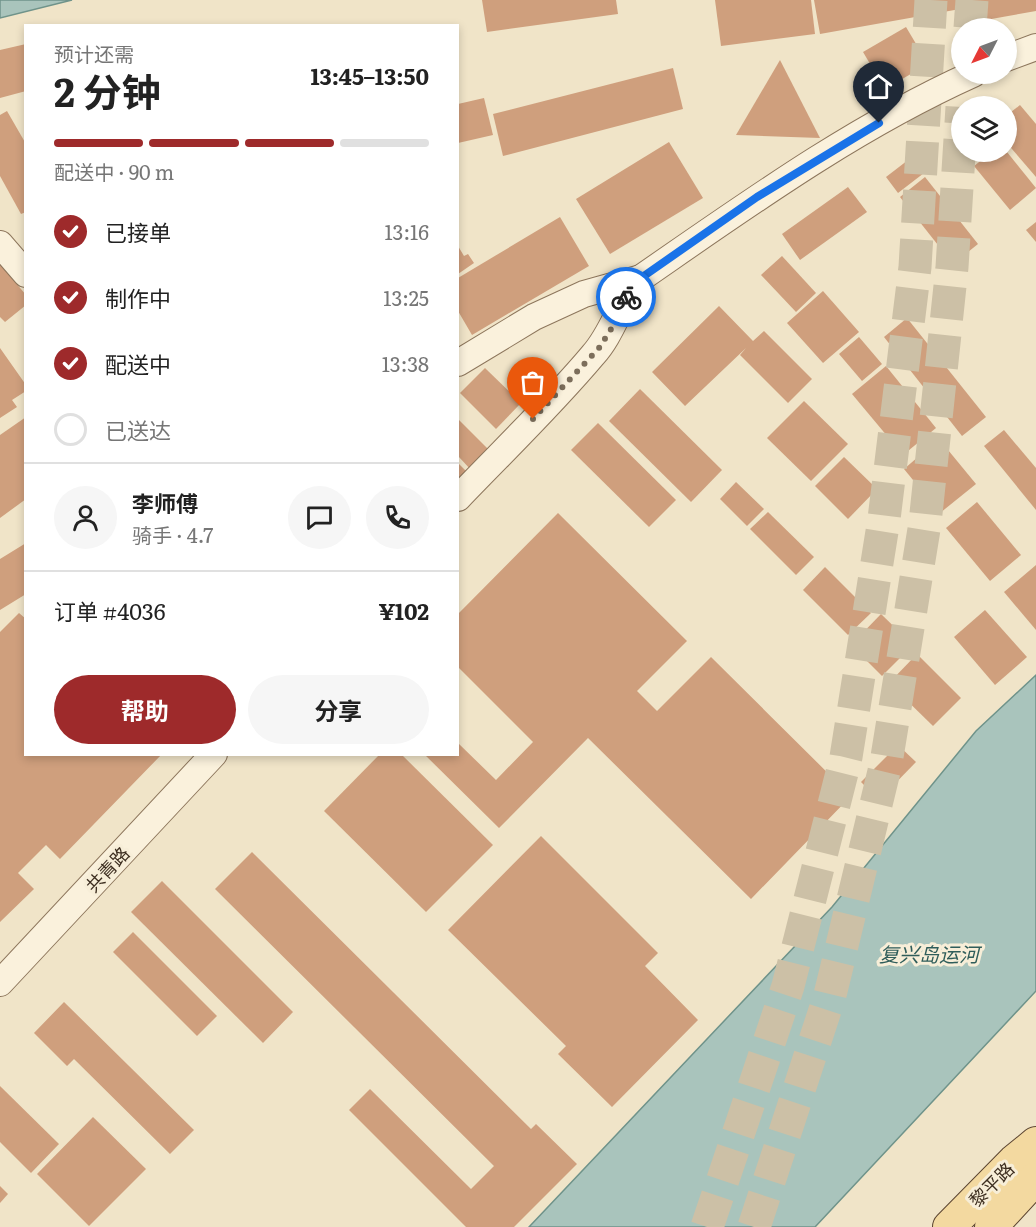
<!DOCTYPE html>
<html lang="zh">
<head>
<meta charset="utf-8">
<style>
  :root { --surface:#fff; --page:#f6f6f6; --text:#222; --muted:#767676; --line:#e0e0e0; --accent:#9e2a2b }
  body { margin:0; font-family:Literata,"Noto Sans SC",serif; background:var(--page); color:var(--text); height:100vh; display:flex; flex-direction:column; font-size:22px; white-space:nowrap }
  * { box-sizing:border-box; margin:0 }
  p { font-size:20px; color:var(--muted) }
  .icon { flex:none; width:33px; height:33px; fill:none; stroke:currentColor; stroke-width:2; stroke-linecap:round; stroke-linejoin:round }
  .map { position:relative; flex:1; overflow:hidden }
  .drawer { position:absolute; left:24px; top:24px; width:435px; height:732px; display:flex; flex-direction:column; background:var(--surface); border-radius:0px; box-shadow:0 3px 9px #0003 }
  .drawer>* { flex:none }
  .needle { width:39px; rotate:228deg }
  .fabs { position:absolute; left:951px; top:18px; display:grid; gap:12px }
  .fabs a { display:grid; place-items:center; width:66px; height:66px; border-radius:50%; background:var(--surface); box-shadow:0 3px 9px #0003; font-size:30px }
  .pin { position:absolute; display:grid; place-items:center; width:51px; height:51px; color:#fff; margin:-62px -26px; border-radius:50% 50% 50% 0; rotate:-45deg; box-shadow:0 0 6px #0007 }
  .pin .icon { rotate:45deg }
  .courier { position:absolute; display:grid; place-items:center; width:60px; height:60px; margin:-30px; border:4px solid #1a73e8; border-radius:50%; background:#fff; color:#222; box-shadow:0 2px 8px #0007 }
  .head em { font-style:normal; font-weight:700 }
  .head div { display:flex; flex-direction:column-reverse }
  .head { display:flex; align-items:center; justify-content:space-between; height:102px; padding:0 30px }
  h1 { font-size:39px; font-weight:700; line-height:45px }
  .bar { display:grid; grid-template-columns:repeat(4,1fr); gap:9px 6px; align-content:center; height:72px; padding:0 30px }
  .bar i { height:8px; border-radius:4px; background:var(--line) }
  .bar .current { background:var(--accent) }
  .bar p { grid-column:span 4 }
  .line { display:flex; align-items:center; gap:15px; padding:0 30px; border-top:2px solid var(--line) }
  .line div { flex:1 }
  .round { display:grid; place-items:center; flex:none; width:63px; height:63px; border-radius:32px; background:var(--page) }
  ol { padding:0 30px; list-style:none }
  li { display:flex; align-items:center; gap:18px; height:66px }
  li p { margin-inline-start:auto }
  li .icon { padding:6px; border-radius:50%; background:var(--accent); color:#fff; stroke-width:4 }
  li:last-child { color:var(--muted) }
  li i { width:33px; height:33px; border:3px solid var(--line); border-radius:50% }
  .primary-button { display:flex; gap:12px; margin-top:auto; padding:12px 30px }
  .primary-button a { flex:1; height:69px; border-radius:36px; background:var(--accent); color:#fff; font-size:24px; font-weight:700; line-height:69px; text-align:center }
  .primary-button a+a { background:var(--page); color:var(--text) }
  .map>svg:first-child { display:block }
  .water { fill:#a9c4bc; stroke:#6f938a; stroke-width:1.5 }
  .building { fill:#cf9f7d }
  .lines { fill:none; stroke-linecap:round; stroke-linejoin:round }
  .highway-tunnel { stroke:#ccc0a6; stroke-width:33; stroke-dasharray:33 16; stroke-linecap:butt }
  .minor-casing { stroke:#8d765c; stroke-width:28 }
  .major-casing { stroke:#5b4430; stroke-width:34 }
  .minor { stroke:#faf1dc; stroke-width:26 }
  .major { stroke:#f3d9a0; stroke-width:32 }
  .done { stroke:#7c6e5b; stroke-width:6; stroke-dasharray:0 10.8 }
  .route { stroke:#1a73e8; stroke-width:8 }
  .labels { text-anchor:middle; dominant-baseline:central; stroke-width:6; stroke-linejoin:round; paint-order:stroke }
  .street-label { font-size:18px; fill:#3d2e20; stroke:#f7eed8 }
  .water-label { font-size:20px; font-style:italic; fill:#2f5d5a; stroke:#f7eed8 }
</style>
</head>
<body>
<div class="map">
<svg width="1036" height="1227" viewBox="0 0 1036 1227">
  <rect width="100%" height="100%" fill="#f0e4c8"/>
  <!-- water -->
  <g class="water">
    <polygon points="0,0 72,0 0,18"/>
    <polygon points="1036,675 1036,991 815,1227 529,1227 832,907 976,731"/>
  </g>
  <!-- building -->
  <g class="building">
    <polygon points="482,0 616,0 618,14 487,32"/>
    <polygon points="715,0 811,0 815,34 721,46"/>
    <polygon points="814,0 1036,0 1036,11 980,21 977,6 820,34"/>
    <polygon points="906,27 928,64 885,89 863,52"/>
    <polygon points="26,44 26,91 0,98 0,50"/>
    <polygon points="780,60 820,138 736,135"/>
    <polygon points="673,68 683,109 503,156 493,114"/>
    <polygon points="484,98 493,135 458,143 458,104"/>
    <polygon points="1020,105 1036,124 1036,177 1006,142 1006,116"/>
    <polygon points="7,111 26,144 26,212 21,214 0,176 0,115"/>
    <polygon points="669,142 703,198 610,254 576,199"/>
    <polygon points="925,147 937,163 898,193 886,177"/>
    <polygon points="992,152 1007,152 1036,188 1010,210 974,166"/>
    <polygon points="925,177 978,244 953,264 900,197"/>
    <polygon points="848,187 867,212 800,260 782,234"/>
    <polygon points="560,217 589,266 472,335 458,311 458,278"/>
    <polygon points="1036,222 1036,242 1026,230"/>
    <polygon points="458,246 464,256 468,254 474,263 458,274"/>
    <polygon points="782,256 816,293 796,312 761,275"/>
    <polygon points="0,264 26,295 26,305 5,322 0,317"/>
    <polygon points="823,291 859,332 823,363 787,323"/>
    <polygon points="719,306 753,341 764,331 812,379 788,403 740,355 746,348 685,406 652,372"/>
    <polygon points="907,318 986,417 962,436 884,337"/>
    <polygon points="859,337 882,364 862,381 839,354"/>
    <polygon points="0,348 26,385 26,391 12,400 17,407 0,418"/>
    <polygon points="886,366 936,428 903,455 852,394"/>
    <polygon points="485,368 521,403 496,429 460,393"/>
    <polygon points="640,389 722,470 691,502 609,421"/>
    <polygon points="804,401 848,444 811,481 767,438"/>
    <polygon points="26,417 26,499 0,518 0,435"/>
    <polygon points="458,419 491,452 472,471 458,456"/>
    <polygon points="598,423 676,500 649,527 571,450"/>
    <polygon points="1004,430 1036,468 1036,510 984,446"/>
    <polygon points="939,439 976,484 940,513 904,469"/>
    <polygon points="844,457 877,489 848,519 815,486"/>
    <polygon points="458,463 469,474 458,486"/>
    <polygon points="736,482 764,509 747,526 720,499"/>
    <polygon points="977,502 1021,555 990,581 946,528"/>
    <polygon points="768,512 814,557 796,575 750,529"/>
    <polygon points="558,513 687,641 637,691 657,711 711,657 851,796 751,899 588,738 499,828 424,754 458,754 458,743 496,780 533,742 458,667 458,614"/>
    <polygon points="26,543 26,594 0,610 0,559"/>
    <polygon points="1036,565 1036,630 1004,592"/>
    <polygon points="825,567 871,613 848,635 803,590"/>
    <polygon points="985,610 1027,657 995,685 954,637"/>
    <polygon points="19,613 26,619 26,754 162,754 60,859 46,845 18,873 34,889 0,922 0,632"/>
    <polygon points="881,614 913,645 882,676 851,645"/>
    <polygon points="917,654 961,698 933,726 889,683"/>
    <polygon points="898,745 916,762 879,800 861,782"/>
    <polygon points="380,754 401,754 493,845 426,912 324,811"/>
    <polygon points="541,836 658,953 645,966 698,1020 612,1107 558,1054 566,1046 448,930"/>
    <polygon points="252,852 531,1129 536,1124 577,1164 514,1227 466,1227 349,1110 370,1089 471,1189 494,1166 215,889"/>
    <polygon points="162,881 293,1012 263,1043 131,912"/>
    <polygon points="133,932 217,1016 197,1036 113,952"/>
    <polygon points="64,1002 194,1130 170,1154 74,1059 67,1066 34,1033"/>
    <polygon points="0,1086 59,1144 31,1173 0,1142"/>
    <polygon points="93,1117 146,1169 89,1226 37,1174"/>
    <polygon points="0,1186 8,1194 0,1203"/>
  </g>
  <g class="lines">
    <!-- highway-tunnel -->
    <g class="highway-tunnel">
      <polyline points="970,28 972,0"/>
      <polyline points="707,1227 788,986 846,757 884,519 915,267 931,0"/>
      <polyline points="754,1227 830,995 886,763 925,523 952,267 962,107"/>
    </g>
    <defs>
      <g id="minor">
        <polyline points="1006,58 1036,47"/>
        <polyline points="0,244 26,274"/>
        <polyline points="458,363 534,317 584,294 641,278"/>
        <path d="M458,498C503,451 551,405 593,355C614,332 620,300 641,278C748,204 855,127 973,74"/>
        <polyline points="0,983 214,754"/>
      </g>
      <g id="major">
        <polyline points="949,1227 1014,1161 1036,1143"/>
        <polyline points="991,1227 1036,1178"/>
      </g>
    </defs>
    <!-- minor casing -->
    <use href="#minor" class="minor-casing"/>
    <!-- major casing -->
    <use href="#major" class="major-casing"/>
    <!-- minor -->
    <use href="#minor" class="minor"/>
    <!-- major -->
    <use href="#major" class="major"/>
  </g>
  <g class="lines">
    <!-- done -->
    <polyline class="done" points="533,419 599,348 615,323 626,297"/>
    <!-- route -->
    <polyline class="route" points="626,297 641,278 757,197 879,123"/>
  </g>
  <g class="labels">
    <!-- street labels -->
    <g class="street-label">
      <text transform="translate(107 869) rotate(-47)">共青路</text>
      <text transform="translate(991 1184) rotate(-45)">黎平路</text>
    </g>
    <!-- water labels -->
    <g class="water-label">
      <text x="929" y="953">复兴岛运河</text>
    </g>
  </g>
</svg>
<div class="fabs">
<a><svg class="needle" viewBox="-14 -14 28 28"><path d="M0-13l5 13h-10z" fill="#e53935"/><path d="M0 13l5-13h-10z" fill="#767676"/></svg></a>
<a><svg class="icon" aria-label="layers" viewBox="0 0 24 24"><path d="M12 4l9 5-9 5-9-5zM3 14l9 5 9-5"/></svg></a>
</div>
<div class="pin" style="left:533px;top:419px;background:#ea580c"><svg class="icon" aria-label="bag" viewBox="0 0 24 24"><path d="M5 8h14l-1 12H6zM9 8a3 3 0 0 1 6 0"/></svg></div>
<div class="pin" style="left:879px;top:123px;background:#1f2937"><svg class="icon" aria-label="home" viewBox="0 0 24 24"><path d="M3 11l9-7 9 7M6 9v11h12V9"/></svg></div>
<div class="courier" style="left:626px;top:297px"><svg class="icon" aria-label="bike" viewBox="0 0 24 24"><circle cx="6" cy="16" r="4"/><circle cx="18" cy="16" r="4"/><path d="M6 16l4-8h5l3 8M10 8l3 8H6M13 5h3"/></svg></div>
<section class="drawer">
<div class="head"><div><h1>2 分钟</h1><p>预计还需</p></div><em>13:45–13:50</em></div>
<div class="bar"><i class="current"></i><i class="current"></i><i class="current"></i><i></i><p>配送中 · 90 m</p></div>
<ol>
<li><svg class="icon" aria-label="check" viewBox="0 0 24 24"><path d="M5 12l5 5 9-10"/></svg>已接单<p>13:16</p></li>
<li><svg class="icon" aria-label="check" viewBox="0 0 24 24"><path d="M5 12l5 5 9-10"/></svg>制作中<p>13:25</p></li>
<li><svg class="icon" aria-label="check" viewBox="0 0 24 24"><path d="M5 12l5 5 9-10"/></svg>配送中<p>13:38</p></li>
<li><i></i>已送达</li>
</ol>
<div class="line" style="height:108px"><a class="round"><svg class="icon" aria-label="person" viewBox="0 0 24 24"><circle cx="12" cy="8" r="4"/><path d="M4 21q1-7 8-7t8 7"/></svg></a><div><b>李师傅</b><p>骑手 · 4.7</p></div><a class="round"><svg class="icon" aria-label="chat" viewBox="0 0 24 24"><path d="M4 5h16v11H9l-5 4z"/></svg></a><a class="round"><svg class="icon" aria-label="phone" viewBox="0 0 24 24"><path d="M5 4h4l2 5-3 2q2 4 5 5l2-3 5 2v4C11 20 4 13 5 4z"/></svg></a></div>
<div class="line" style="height:78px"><div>订单 #4036</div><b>¥102</b></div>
<div class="primary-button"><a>帮助</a><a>分享</a></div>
</section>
</div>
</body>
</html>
